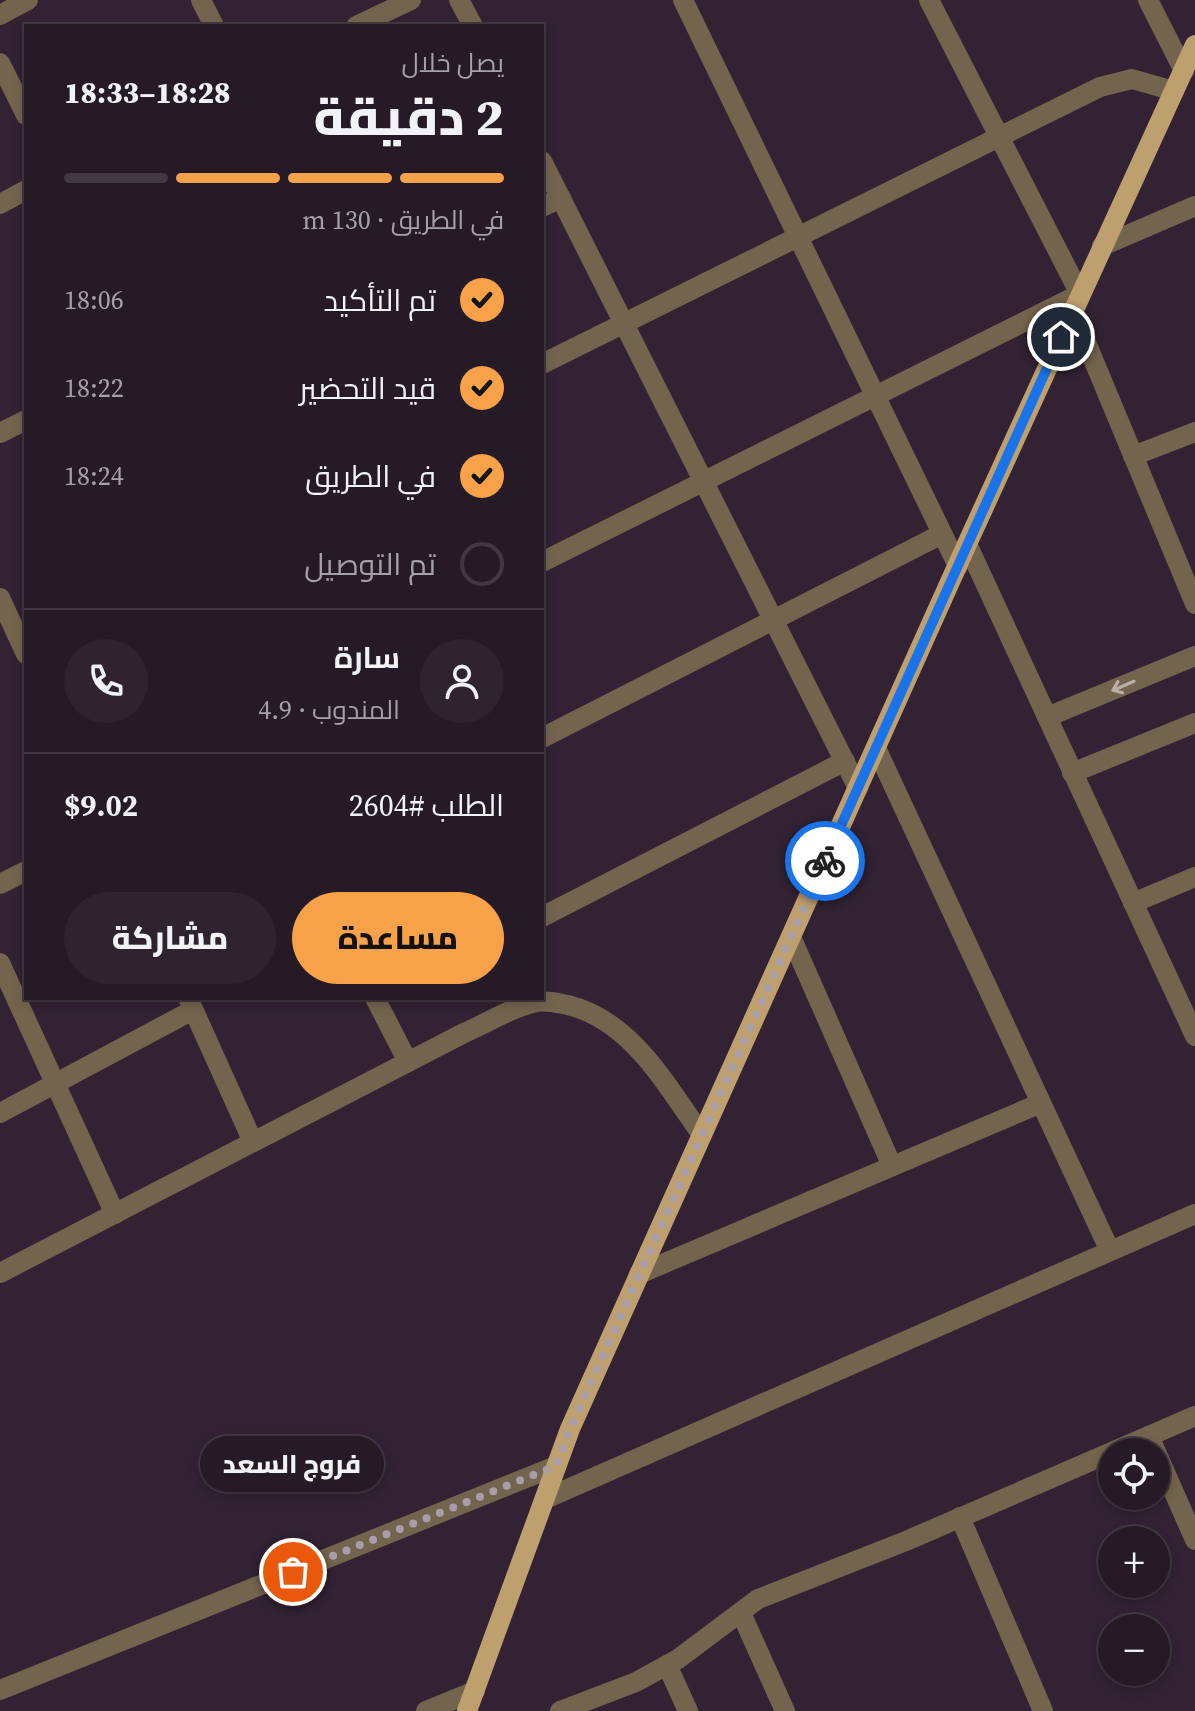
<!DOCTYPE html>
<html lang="ar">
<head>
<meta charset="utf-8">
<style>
  :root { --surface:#261a26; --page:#2e232e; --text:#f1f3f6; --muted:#a4a1a7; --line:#423843; --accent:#f7a149 }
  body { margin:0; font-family:"Source Serif 4",Cairo,serif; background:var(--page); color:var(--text); direction:rtl; height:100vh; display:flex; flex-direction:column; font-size:30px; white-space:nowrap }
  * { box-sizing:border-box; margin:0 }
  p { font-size:26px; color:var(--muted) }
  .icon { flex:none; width:44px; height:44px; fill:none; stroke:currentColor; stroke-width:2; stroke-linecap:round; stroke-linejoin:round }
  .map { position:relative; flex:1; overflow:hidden; direction:ltr }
  .drawer { position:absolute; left:24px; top:24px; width:520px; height:976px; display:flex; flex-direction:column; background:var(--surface); border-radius:0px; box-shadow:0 4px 12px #0003,0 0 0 2px var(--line); direction:rtl }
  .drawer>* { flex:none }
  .tools { position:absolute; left:1098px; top:1438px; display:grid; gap:16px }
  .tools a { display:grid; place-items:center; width:72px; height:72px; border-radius:50%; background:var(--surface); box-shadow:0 4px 12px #0003,0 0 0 2px var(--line); font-size:40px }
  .pin { position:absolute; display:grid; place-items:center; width:68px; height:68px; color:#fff; margin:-34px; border:4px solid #fff; border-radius:50%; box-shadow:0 2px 8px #0007 }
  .courier { position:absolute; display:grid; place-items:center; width:80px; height:80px; margin:-40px; border:6px solid #1a73e8; border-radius:50%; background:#fff; color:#222; box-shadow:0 2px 10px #0007 }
  .bubble { position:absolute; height:56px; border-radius:28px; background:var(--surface); box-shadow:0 4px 12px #0003,0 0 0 2px var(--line); font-size:26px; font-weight:800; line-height:56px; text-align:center; direction:rtl }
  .summary em { font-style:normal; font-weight:800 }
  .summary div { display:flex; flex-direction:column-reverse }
  .summary { display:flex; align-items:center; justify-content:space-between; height:136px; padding:0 40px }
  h1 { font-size:52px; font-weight:800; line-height:60px }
  .bar { display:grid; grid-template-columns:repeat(4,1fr); gap:12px 8px; align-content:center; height:96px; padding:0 40px }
  .bar i { height:10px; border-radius:6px; background:var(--line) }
  .bar .current { background:var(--accent) }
  .bar p { grid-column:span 4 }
  .line { display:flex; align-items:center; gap:20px; padding:0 40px; border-top:2px solid var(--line) }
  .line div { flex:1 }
  .round { display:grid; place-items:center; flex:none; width:84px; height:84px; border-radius:42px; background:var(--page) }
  ol { padding:0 40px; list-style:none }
  li { display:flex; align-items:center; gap:24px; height:88px }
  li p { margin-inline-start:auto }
  li .icon { padding:8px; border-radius:50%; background:var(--accent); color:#111; stroke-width:4 }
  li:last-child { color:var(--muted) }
  li i { width:44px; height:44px; border:4px solid var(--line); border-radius:50% }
  .primary-button { display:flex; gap:16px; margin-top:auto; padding:16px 40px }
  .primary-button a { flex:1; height:92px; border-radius:48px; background:var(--accent); color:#111; font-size:32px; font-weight:800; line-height:92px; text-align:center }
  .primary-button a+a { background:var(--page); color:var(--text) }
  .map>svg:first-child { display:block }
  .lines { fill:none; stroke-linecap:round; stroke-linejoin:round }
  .minor { stroke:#73644d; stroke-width:20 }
  .major { stroke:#be9f6e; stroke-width:20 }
  .oneway { stroke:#baaeab }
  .done { stroke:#a99daa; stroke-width:8; stroke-dasharray:0 14.4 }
  .route { stroke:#1a73e8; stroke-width:10 }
</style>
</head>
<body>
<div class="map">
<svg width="1195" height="1711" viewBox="0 0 1195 1711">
  <rect width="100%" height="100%" fill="#322233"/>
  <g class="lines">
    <!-- minor -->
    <g class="minor">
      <polyline points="201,0 214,26"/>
      <polyline points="459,0 473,26"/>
      <polyline points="683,0 958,566"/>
      <polyline points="1148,0 1184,71"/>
      <polyline points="0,15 28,0"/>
      <polyline points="356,26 411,0"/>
      <polyline points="0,63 26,115"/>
      <polyline points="542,161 858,788"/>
      <polyline points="0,204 26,190"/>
      <polyline points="542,207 561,198"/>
      <polyline points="1102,246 1195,206"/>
      <polyline points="1073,311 1195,604"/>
      <polyline points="542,364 1100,87 1132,79 1174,91"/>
      <polyline points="0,433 26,420"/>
      <polyline points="1133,456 1195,432"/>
      <polyline points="967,544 1195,1036"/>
      <polyline points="542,562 1080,294 929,0"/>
      <polyline points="0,598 26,654"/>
      <polyline points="1047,717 1195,656"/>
      <polyline points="542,738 942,534"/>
      <polyline points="876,748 1110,1251"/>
      <polyline points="1072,773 1195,723"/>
      <polyline points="0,884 26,871"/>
      <polyline points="1133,903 1195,877"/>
      <polyline points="542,917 845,761"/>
      <polyline points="791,937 892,1166"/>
      <polyline points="0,963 115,1214"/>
      <polyline points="375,998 408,1062"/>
      <polyline points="189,1000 253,1142"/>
      <polyline points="0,1113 193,1010"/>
      <path d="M0,1273L464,1033C485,1024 516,1005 537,1002C548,1000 557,1003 568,1005C632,1021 666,1085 702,1135"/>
      <polyline points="639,1274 1041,1103"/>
      <polyline points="1149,1436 1195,1540"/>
      <polyline points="545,1499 1195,1214"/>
      <polyline points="960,1517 1043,1711"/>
      <polyline points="741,1613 785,1711"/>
      <polyline points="667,1665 688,1711"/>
      <polyline points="0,1690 556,1466"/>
      <polyline points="426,1711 475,1691"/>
      <polyline points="560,1711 636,1682 678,1659 758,1599 906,1541 1195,1416"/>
    </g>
    <!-- major -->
    <polyline class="major" points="467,1711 570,1429 967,544 1195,45"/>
  </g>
  <!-- one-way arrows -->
  <defs><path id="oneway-shaft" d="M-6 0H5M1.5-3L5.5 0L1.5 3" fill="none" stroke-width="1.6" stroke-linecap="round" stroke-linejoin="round" transform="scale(2)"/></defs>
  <use class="oneway" href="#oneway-shaft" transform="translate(1123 686) rotate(157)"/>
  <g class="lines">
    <!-- done -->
    <polyline class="done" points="293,1572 556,1466 570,1429 825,861"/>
    <!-- route -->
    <polyline class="route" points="825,861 1061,337"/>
  </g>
</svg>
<div class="tools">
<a><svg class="icon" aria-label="locate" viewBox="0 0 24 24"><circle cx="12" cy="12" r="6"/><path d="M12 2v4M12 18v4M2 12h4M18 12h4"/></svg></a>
<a>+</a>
<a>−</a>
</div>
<div class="pin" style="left:293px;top:1572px;background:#ea580c"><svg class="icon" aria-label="bag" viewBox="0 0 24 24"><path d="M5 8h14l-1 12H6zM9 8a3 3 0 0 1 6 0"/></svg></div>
<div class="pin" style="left:1061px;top:337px;background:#1f2937"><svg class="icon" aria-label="home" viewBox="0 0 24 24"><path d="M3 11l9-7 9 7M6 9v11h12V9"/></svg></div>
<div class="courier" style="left:825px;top:861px"><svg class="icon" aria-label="bike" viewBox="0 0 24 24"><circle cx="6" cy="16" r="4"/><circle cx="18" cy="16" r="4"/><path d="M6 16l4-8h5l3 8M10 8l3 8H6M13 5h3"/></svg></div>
<div class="bubble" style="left:200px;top:1436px;width:184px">فروج السعد</div>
<section class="drawer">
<div class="summary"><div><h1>2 دقيقة</h1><p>يصل خلال</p></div><em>18:28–18:33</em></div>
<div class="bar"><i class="current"></i><i class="current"></i><i class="current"></i><i></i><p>في الطريق · 130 m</p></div>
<ol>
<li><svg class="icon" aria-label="check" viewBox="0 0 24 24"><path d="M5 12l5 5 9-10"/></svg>تم التأكيد<p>18:06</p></li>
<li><svg class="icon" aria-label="check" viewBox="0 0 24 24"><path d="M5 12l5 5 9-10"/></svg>قيد التحضير<p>18:22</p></li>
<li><svg class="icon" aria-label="check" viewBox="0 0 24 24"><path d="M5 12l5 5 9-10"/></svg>في الطريق<p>18:24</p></li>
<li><i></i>تم التوصيل</li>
</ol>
<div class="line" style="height:144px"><a class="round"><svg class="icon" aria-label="person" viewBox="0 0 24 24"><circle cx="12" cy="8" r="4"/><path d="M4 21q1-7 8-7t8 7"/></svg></a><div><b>سارة</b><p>المندوب · 4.9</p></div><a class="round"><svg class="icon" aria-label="phone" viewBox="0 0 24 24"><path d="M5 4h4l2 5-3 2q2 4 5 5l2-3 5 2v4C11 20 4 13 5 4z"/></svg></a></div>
<div class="line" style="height:104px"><div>الطلب #2604</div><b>$9.02</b></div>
<div class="primary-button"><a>مساعدة</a><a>مشاركة</a></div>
</section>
</div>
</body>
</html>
